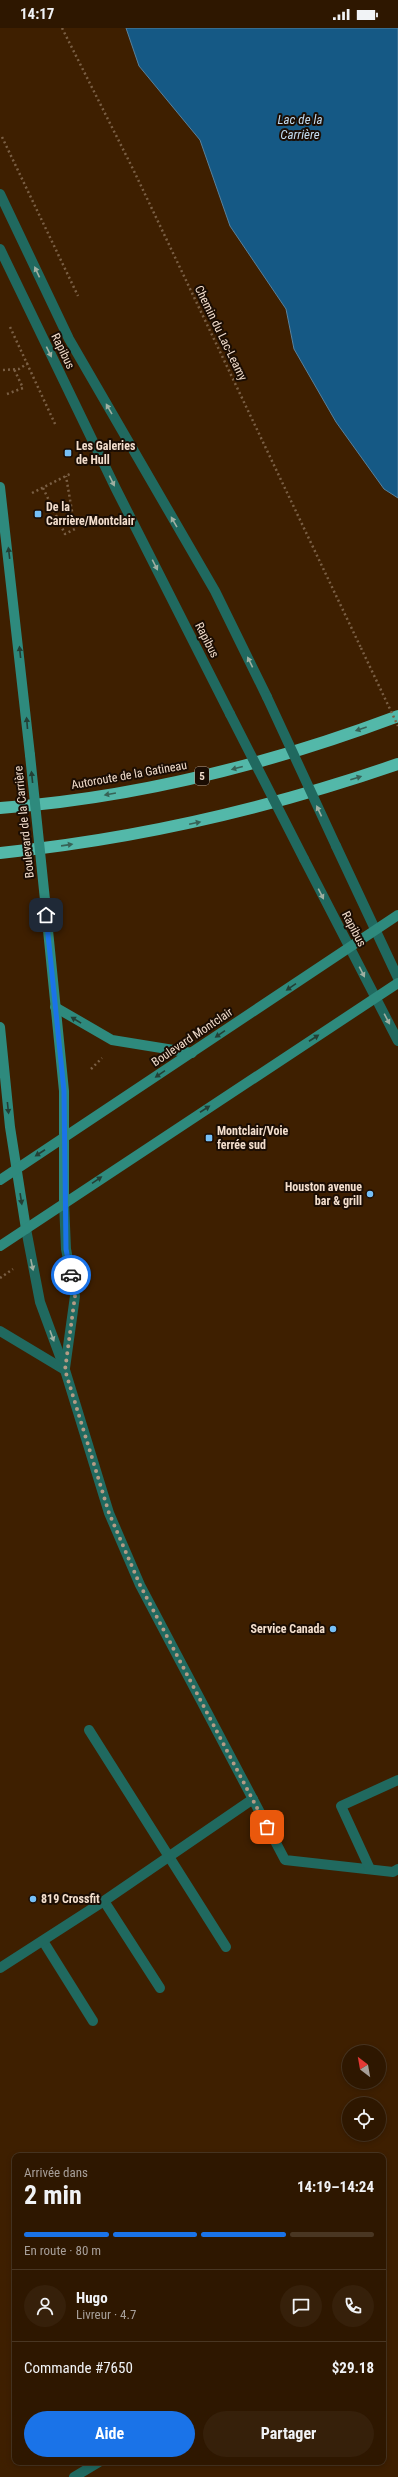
<!DOCTYPE html>
<html lang="fr">
<head>
<meta charset="utf-8">
<style>
  :root { --surface:#2e1700; --page:#36200a; --text:#f1f3f6; --muted:#a79f99; --line:#493622; --accent:#1a73e8 }
  body { margin:0; font-family:"Roboto Condensed",sans-serif; background:var(--page); color:var(--text); height:100vh; display:flex; flex-direction:column; font-size:15px; white-space:nowrap }
  * { box-sizing:border-box; margin:0 }
  p { font-size:13px; color:var(--muted) }
  .icon { flex:none; width:22px; height:22px; fill:none; stroke:currentColor; stroke-width:2; stroke-linecap:round; stroke-linejoin:round }
  .map { position:relative; flex:1; overflow:hidden }
  .panel { position:absolute; left:12px; top:2125px; width:374px; height:312px; display:flex; flex-direction:column; background:var(--surface); border-radius:8px; box-shadow:0 2px 6px #0003,0 0 0 1px var(--line) }
  .panel>* { flex:none }
  .needle { width:26px; rotate:329deg }
  .buttons { position:absolute; left:342px; top:2017px; display:grid; gap:8px }
  .buttons a { display:grid; place-items:center; width:44px; height:44px; border-radius:50%; background:var(--surface); box-shadow:0 2px 6px #0003,0 0 0 1px var(--line); font-size:20px }
  .pin { position:absolute; display:grid; place-items:center; width:34px; height:34px; color:#fff; margin:-17px; border-radius:8px; box-shadow:0 2px 6px #0006 }
  .courier { position:absolute; display:grid; place-items:center; width:40px; height:40px; margin:-20px; border:3px solid #1a73e8; border-radius:50%; background:#fff; color:#222; box-shadow:0 1px 5px #0007 }
  .headline em { font-style:normal; font-weight:700 }
  .headline div { display:flex; flex-direction:column-reverse }
  .headline { display:flex; align-items:center; justify-content:space-between; height:68px; padding:0 12px }
  h1 { font-size:26px; font-weight:700; line-height:30px }
  .bar { display:grid; grid-template-columns:repeat(4,1fr); gap:6px 4px; align-content:center; height:48px; padding:0 12px }
  .bar i { height:5px; border-radius:3px; background:var(--line) }
  .bar .on { background:var(--accent) }
  .bar p { grid-column:span 4 }
  .line { display:flex; align-items:center; gap:10px; padding:0 12px; border-top:1px solid var(--line) }
  .line div { flex:1 }
  .round { display:grid; place-items:center; flex:none; width:42px; height:42px; border-radius:21px; background:var(--page) }
  .button { display:flex; gap:8px; margin-top:auto; padding:8px 12px }
  .button a { flex:1; height:46px; border-radius:24px; background:var(--accent); color:#fff; font-size:16px; font-weight:700; line-height:46px; text-align:center }
  .button a+a { background:var(--page); color:var(--text) }
  .status { display:flex; justify-content:space-between; align-items:center; height:28px; padding:0 20px; background:var(--surface); direction:ltr }
  .status svg { height:11px; fill:currentColor }
  .map>svg:first-child { display:block }
  .water { fill:#155985; stroke:#58819b }
  .lines { fill:none; stroke-linecap:round; stroke-linejoin:round }
  .path { stroke:#7a5f44; stroke-width:2.5; stroke-dasharray:2 3; stroke-linecap:butt }
  .lane { stroke:#20695f; stroke-width:10 }
  .street { stroke:#20695f; stroke-width:10 }
  .secondary { stroke:#2e8a7d; stroke-width:10 }
  .highway { stroke:#53b8a9; stroke-width:12 }
  .path-bridge { stroke:#7a5f44; stroke-width:2.5; stroke-dasharray:2 3; stroke-linecap:butt }
  .lane-bridge { stroke:#20695f; stroke-width:10 }
  .secondary-bridge { stroke:#2e8a7d; stroke-width:10 }
  .oneway { fill:#9fafa1 }
  .oneway2 { fill:#233f34 }
  .oneway3 { fill:#376256 }
  .done { stroke:#b49b85; stroke-width:4; stroke-dasharray:0 7.2 }
  .route { stroke:#1a73e8; stroke-width:5 }
  .poi-dot { fill:#76c0f7; stroke:#1b0d03; stroke-width:1.5 }
  .labels { text-anchor:middle; dominant-baseline:central; stroke-width:4; stroke-linejoin:round; paint-order:stroke }
  .shield { fill:#1b0d03; stroke:#b29f90; stroke-width:1 }
  .shield-label { font-size:11px; font-weight:bold; fill:#f3decd }
  .street-label { font-size:12px; fill:#f3decd; stroke:#1b0d03 }
  .poi-label { font-size:12px; font-weight:bold; fill:#f3decd; stroke:#1b0d03; text-anchor:start }
  .water-label { font-size:13px; font-style:italic; fill:#c1daee; stroke:#1b0d03 }
</style>
</head>
<body>
<div class="status"><b>14:17</b><svg viewBox="0 0 49 12"><path d="M0 12V9h3v3zM5 12V6h3v6zM10 12V3h3v9zM15 12V0h3v12zM26 1h20v11H26zM47 4h2v5h-2z"/></svg></div>
<div class="map">
<svg width="398" height="2449" viewBox="0 0 398 2449">
  <rect width="100%" height="100%" fill="#3e1f00"/>
  <!-- water -->
  <polygon class="water" points="126,0 398,0 398,470 384,461 336,394 294,321 286,281 230,198 200,112 139,38"/>
  <g class="lines">
    <!-- path -->
    <g class="path">
      <polyline points="62,0 133,141 361,620"/>
      <polyline points="2,109 78,268"/>
      <polyline points="10,299 56,398"/>
      <polyline points="3,342 19,341 28,335"/>
      <polyline points="7,366 23,360 14,341"/>
      <polyline points="43,460 65,506 75,501 66,448"/>
      <polyline points="32,465 70,446"/>
      <polyline points="91,1041 102,1030"/>
      <polyline points="0,1250 13,1241"/>
    </g>
    <!-- lane -->
    <g class="lane">
      <polyline points="0,166 69,311 215,563 267,669"/>
      <polyline points="0,221 116,461 230,686"/>
      <polyline points="336,818 398,950"/>
      <polyline points="304,831 398,1013"/>
      <polyline points="64,1174 66,1221 75,1268 65,1340"/>
      <polyline points="26,1201 40,1274 65,1342 109,1485 140,1557 285,1832 393,1844 398,1841"/>
      <polyline points="0,1303 65,1342"/>
      <polyline points="89,1702 226,1919"/>
      <polyline points="370,1841 341,1778 398,1752"/>
      <polyline points="104,1873 160,1960"/>
      <polyline points="43,1913 93,1993"/>
      <polyline points="0,1940 104,1873 253,1771"/>
    </g>
    <!-- street -->
    <polyline class="street" points="74,2449 99,2434"/>
    <!-- secondary -->
    <g class="secondary">
      <polyline points="0,459 30,727"/>
      <polyline points="45,872 64,1063 64,1174"/>
      <polyline points="55,979 112,1012 192,1025"/>
      <polyline points="0,999 10,1099 26,1201"/>
      <polyline points="0,1152 398,887"/>
      <polyline points="0,1218 398,955"/>
    </g>
    <!-- highway -->
    <g class="highway">
      <path d="M0,780C136,770 270,736 398,688"/>
      <path d="M0,825C137,811 268,781 398,736"/>
    </g>
    <!-- path-bridge -->
    <polyline class="path-bridge" points="361,620 398,698"/>
    <!-- lane-bridge -->
    <g class="lane-bridge">
      <polyline points="267,669 336,818"/>
      <polyline points="230,686 304,831"/>
    </g>
    <!-- secondary-bridge -->
    <polyline class="secondary-bridge" points="30,727 45,872"/>
  </g>
  <!-- one-way arrows -->
  <defs><path id="oneway-solid" d="M-6-.8H1V-3.2L6.5 0L1 3.2V.8H-6Z"/></defs>
  <g class="oneway">
    <use href="#oneway-solid" transform="translate(37 244) rotate(-115)"/>
    <use href="#oneway-solid" transform="translate(49 324) rotate(64)"/>
    <use href="#oneway-solid" transform="translate(109 381) rotate(-120)"/>
    <use href="#oneway-solid" transform="translate(112 453) rotate(64)"/>
    <use href="#oneway-solid" transform="translate(174 494) rotate(-120)"/>
    <use href="#oneway-solid" transform="translate(155 537) rotate(63)"/>
    <use href="#oneway-solid" transform="translate(250 634) rotate(-116)"/>
    <use href="#oneway-solid" transform="translate(319 783) rotate(-115)"/>
    <use href="#oneway-solid" transform="translate(321 866) rotate(63)"/>
    <use href="#oneway-solid" transform="translate(362 944) rotate(63)"/>
    <use href="#oneway-solid" transform="translate(387 991) rotate(62)"/>
    <use href="#oneway-solid" transform="translate(32 1237) rotate(78)"/>
    <use href="#oneway-solid" transform="translate(52 1308) rotate(70)"/>
  </g>
  <g class="oneway2">
    <use href="#oneway-solid" transform="translate(9 525) rotate(-97)"/>
    <use href="#oneway-solid" transform="translate(20 624) rotate(-96)"/>
    <use href="#oneway-solid" transform="translate(27 695) rotate(-95)"/>
    <use href="#oneway-solid" transform="translate(32 749) rotate(-96)"/>
    <use href="#oneway-solid" transform="translate(291 959) rotate(146)"/>
    <use href="#oneway-solid" transform="translate(76 992) rotate(-149)"/>
    <use href="#oneway-solid" transform="translate(220 1006) rotate(146)"/>
    <use href="#oneway-solid" transform="translate(314 1010) rotate(-33)"/>
    <use href="#oneway-solid" transform="translate(160 1046) rotate(146)"/>
    <use href="#oneway-solid" transform="translate(8 1080) rotate(84)"/>
    <use href="#oneway-solid" transform="translate(205 1081) rotate(-33)"/>
    <use href="#oneway-solid" transform="translate(40 1125) rotate(147)"/>
    <use href="#oneway-solid" transform="translate(97 1152) rotate(-34)"/>
    <use href="#oneway-solid" transform="translate(21 1171) rotate(81)"/>
  </g>
  <g class="oneway3">
    <use href="#oneway-solid" transform="translate(361 701) rotate(161)"/>
    <use href="#oneway-solid" transform="translate(237 740) rotate(165)"/>
    <use href="#oneway-solid" transform="translate(356 750) rotate(-18)"/>
    <use href="#oneway-solid" transform="translate(110 766) rotate(170)"/>
    <use href="#oneway-solid" transform="translate(195 795) rotate(-12)"/>
    <use href="#oneway-solid" transform="translate(67 817) rotate(-8)"/>
  </g>
  <g class="lines">
    <!-- done -->
    <polyline class="done" points="71,1247 75,1268 65,1342 109,1485 140,1557 267,1799"/>
    <!-- route -->
    <polyline class="route" points="46,887 64,1063 66,1221 71,1247"/>
  </g>
  <!-- markers -->
  <g class="poi-dot">
    <rect x="64" y="421" width="8" height="8" rx="2"/>
    <rect x="34" y="482" width="8" height="8" rx="2"/>
    <rect x="205" y="1106" width="8" height="8" rx="2"/>
    <circle cx="370" cy="1166" r="4"/>
    <circle cx="333" cy="1601" r="4"/>
    <circle cx="33" cy="1871" r="4"/>
  </g>
  <g class="labels">
    <!-- shield labels -->
    <rect class="shield" x="195" y="739" width="14" height="18" rx="3"/>
    <g class="shield-label">
      <text x="202" y="748">5</text>
    </g>
    <!-- street labels -->
    <g class="street-label">
      <text transform="translate(221 305) rotate(64)">Chemin du Lac-Leamy</text>
      <text transform="translate(63 323) rotate(64)">Rapibus</text>
      <text transform="translate(207 612) rotate(63)">Rapibus</text>
      <text transform="translate(129 747) rotate(-10)">Autoroute de la Gatineau</text>
      <text transform="translate(24 794) rotate(-96)">Boulevard de la Carrière</text>
      <text transform="translate(354 901) rotate(62)">Rapibus</text>
      <text transform="translate(192 1009) rotate(-34)">Boulevard Montclair</text>
    </g>
    <!-- poi labels -->
    <g class="poi-label">
      <text x="76" y="418">Les Galeries<tspan x="76" dy="14">de Hull</tspan></text>
      <text x="46" y="479">De la<tspan x="46" dy="14">Carrière/Montclair</tspan></text>
      <text x="217" y="1103">Montclair/Voie<tspan x="217" dy="14">ferrée sud</tspan></text>
      <text x="362" y="1159" text-anchor="end">Houston avenue<tspan x="362" dy="14">bar &amp; grill</tspan></text>
      <text x="325" y="1601" text-anchor="end">Service Canada</text>
      <text x="41" y="1871">819 Crossfit</text>
    </g>
    <!-- water labels -->
    <g class="water-label">
      <text x="300" y="91">Lac de la<tspan x="300" dy="15">Carrière</tspan></text>
    </g>
  </g>
</svg>
<div class="buttons">
<a><svg class="needle" viewBox="-14 -14 28 28"><path d="M0-13l5 13h-10z" fill="#e53935"/><path d="M0 13l5-13h-10z" fill="#a79f99"/></svg></a>
<a><svg class="icon" aria-label="locate" viewBox="0 0 24 24"><circle cx="12" cy="12" r="6"/><path d="M12 2v4M12 18v4M2 12h4M18 12h4"/></svg></a>
</div>
<div class="pin" style="left:267px;top:1799px;background:#ea580c"><svg class="icon" aria-label="bag" viewBox="0 0 24 24"><path d="M5 8h14l-1 12H6zM9 8a3 3 0 0 1 6 0"/></svg></div>
<div class="pin" style="left:46px;top:887px;background:#1f2937"><svg class="icon" aria-label="home" viewBox="0 0 24 24"><path d="M3 11l9-7 9 7M6 9v11h12V9"/></svg></div>
<div class="courier" style="left:71px;top:1247px"><svg class="icon" aria-label="car" viewBox="0 0 24 24"><path d="M5 17H2v-5l4-1 3-4h7l3 4 3 1v5h-3M9 17h6M6 11h13"/><circle cx="7" cy="17" r="2"/><circle cx="17" cy="17" r="2"/></svg></div>
<section class="panel">
<div class="headline"><div><h1>2 min</h1><p>Arrivée dans</p></div><em>14:19–14:24</em></div>
<div class="bar"><i class="on"></i><i class="on"></i><i class="on"></i><i></i><p>En route · 80 m</p></div>
<div class="line" style="height:72px"><a class="round"><svg class="icon" aria-label="person" viewBox="0 0 24 24"><circle cx="12" cy="8" r="4"/><path d="M4 21q1-7 8-7t8 7"/></svg></a><div><b>Hugo</b><p>Livreur · 4.7</p></div><a class="round"><svg class="icon" aria-label="chat" viewBox="0 0 24 24"><path d="M4 5h16v11H9l-5 4z"/></svg></a><a class="round"><svg class="icon" aria-label="phone" viewBox="0 0 24 24"><path d="M5 4h4l2 5-3 2q2 4 5 5l2-3 5 2v4C11 20 4 13 5 4z"/></svg></a></div>
<div class="line" style="height:52px"><div>Commande #7650</div><b>$29.18</b></div>
<div class="button"><a>Aide</a><a>Partager</a></div>
</section>
</div>
</body>
</html>
